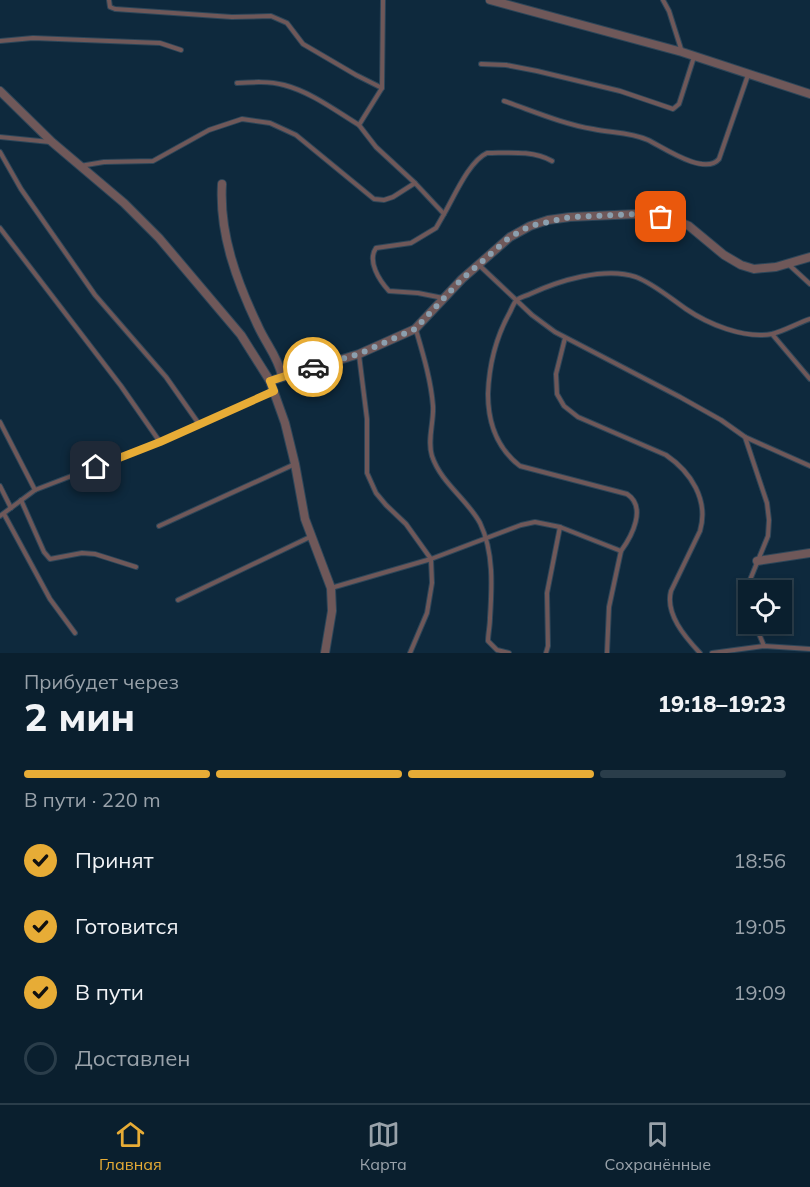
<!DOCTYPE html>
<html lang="ru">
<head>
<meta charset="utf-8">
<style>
  :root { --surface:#0a1f2e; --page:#132736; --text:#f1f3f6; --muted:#99a2aa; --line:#2a3d4a; --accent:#e7ac36 }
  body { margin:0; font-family:Mulish,sans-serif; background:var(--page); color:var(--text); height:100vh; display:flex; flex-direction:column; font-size:22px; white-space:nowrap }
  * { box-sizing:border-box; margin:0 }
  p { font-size:20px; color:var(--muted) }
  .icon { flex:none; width:33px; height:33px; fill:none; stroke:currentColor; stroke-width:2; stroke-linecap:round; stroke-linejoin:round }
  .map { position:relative; height:653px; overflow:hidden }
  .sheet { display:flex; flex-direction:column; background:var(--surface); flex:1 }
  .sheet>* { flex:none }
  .fabs { position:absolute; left:738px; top:580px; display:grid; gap:12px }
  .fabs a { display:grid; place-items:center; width:54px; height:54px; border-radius:0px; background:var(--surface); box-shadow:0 3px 9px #0003,0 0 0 2px var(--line); font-size:30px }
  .pin { position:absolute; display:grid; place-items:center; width:51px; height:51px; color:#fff; margin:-26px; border-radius:12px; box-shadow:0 3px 9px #0006 }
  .courier { position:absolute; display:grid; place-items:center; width:60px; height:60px; margin:-30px; border:4px solid #e7ac36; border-radius:50%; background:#fff; color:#222; box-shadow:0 2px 8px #0007 }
  .head em { font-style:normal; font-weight:800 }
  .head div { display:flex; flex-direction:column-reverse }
  .head { display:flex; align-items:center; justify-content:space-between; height:102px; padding:0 24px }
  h1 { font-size:39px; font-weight:800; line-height:45px }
  .bar { display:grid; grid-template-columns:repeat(4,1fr); gap:9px 6px; align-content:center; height:72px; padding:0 24px }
  .bar i { height:8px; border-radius:4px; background:var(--line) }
  .bar .current { background:var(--accent) }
  .bar p { grid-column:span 4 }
  ol { padding:0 24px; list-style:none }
  li { display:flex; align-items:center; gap:18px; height:66px }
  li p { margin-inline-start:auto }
  li .icon { padding:6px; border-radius:50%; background:var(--accent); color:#111; stroke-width:4 }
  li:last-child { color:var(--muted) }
  li i { width:33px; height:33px; border:3px solid var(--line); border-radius:50% }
  .dock { display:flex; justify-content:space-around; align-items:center; height:84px; border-top:2px solid var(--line); background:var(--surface); font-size:16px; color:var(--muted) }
  .dock a { display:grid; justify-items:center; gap:3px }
  .dock .current { color:var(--accent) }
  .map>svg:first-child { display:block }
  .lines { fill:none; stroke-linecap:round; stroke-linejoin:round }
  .lane-casing { stroke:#2d4659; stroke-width:6 }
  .street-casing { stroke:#2d4659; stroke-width:10 }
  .lane { stroke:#6f5859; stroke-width:4 }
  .street { stroke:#6f5859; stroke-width:8 }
  .done { stroke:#8b9fae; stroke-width:6; stroke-dasharray:0 10.8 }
  .route { stroke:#e7ac36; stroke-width:8 }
</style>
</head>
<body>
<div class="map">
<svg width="810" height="653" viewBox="0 0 810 653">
  <rect width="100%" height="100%" fill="#0e293d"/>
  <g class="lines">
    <defs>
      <g id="lane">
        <polyline points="109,0 110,7 115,9 232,17 271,16 287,23 303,44 356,75 382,88"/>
        <polyline points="383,0 382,88 359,125 376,147 415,183"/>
        <polyline points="663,0 669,11 682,52"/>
        <polyline points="0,41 33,38 160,43 181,50"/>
        <polyline points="481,64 506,65 537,71 620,91 673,109 679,104 694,57"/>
        <path d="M237,83C253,82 269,81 284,85C311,92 336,111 359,125"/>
        <path d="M504,101C533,111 563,124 593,129C611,133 630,132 648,140C664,148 705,176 719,159L748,75"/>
        <polyline points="0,137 50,142"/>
        <polyline points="0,152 21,189 95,295 166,377 199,424"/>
        <path d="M80,166L104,162L153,161L209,130L242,119L270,123L296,135L374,199L384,200L393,197L415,183L444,214L436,228L411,243L376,248C367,261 379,280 389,291L418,293L443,298"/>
        <path d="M444,214C454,197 469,161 487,153C508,153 532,150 552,161"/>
        <polyline points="0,228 121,386 160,442"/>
        <polyline points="787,263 810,284"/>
        <polyline points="479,265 532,315 555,332 680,397 721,420 745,437 767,503 769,520 768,536 743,597 744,607 748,614"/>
        <path d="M416,330C423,354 431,380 433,406C434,422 427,440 432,456C441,483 467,499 480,523C494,552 492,587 490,618C490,626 488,634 488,641L497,650L509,653"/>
        <polyline points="772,334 810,379"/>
        <path d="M565,338L556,374L557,394L564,406L578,417L666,455C691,472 709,500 700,531L671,591C665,614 685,637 700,653"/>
        <polyline points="0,422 35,490"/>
        <polyline points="745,437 810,466"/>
        <polyline points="0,486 11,508"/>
        <polyline points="21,500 44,552 50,559 82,553 95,554 136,567"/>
        <polyline points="4,514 50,599 75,633"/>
        <polyline points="0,516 35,490 160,442 274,391"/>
        <polyline points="159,526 295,464"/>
        <polyline points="331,588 431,559 406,524 386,505 376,493 367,473 367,419 359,355"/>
        <polyline points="178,600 310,537"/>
        <polyline points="755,624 764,646"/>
        <polyline points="410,653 427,613 432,583 431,559 521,525 535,522 560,527"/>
        <polyline points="546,653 548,646 547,593 560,527 621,551"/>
        <path d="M607,653L609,607L621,551C632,536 647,507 627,494L520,466C498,449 488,423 488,394C489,365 496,337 510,312C512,308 514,302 517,300C520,297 526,296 530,294C558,281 605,266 636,277C654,284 670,298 686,309C708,324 744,339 772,334C784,331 798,323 810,319"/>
        <polyline points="712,653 764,646 810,649"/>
      </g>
      <g id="street">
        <polyline points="490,0 682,52 810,94"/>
        <polyline points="0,91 52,142 124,203 159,238 241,335 270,381 285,423 295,464 305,519 331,588 332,611 325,653"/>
        <path d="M222,184C219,234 237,282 258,326C266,344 278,357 282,376"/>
        <polyline points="270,381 359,354 415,329 462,279 510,237 530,226 548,220 570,217 637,214 675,220 689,226 724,255 741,265 754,269 776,267 810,257"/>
        <polyline points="757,561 810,553"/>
      </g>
    </defs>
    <!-- lane casing -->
    <use href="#lane" class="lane-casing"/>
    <!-- street casing -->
    <use href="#street" class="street-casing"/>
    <!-- lane -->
    <use href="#lane" class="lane"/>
    <!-- street -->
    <use href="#street" class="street"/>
  </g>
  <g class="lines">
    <!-- done -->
    <polyline class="done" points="313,367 359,354 415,329 462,279 510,237 530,226 570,217 637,214 661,217"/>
    <!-- route -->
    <polyline class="route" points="96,467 160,442 274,391 270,381 313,367"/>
  </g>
</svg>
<div class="fabs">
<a><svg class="icon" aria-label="locate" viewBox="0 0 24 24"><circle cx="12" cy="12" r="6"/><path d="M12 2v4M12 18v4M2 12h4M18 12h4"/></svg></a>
</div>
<div class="pin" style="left:661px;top:217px;background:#ea580c"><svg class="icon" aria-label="bag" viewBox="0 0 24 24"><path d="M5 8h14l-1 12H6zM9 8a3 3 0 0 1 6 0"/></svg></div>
<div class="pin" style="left:96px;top:467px;background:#1f2937"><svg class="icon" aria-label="home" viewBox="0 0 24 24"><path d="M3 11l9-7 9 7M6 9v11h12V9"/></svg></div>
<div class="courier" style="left:313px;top:367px"><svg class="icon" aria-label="car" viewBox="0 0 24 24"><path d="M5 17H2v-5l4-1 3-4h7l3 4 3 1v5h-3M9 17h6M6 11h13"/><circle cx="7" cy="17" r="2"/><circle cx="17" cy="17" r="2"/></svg></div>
</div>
<section class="sheet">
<div class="head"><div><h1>2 мин</h1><p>Прибудет через</p></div><em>19:18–19:23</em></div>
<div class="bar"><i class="current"></i><i class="current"></i><i class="current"></i><i></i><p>В пути · 220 m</p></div>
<ol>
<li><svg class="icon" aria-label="check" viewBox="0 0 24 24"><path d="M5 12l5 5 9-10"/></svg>Принят<p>18:56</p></li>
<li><svg class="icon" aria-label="check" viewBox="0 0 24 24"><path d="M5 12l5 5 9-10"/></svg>Готовится<p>19:05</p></li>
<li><svg class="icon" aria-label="check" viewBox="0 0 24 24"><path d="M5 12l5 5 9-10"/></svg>В пути<p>19:09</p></li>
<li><i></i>Доставлен</li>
</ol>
</section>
<nav class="dock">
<a class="current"><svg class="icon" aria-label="home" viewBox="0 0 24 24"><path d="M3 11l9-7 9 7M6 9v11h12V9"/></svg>Главная</a>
<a><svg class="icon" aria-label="map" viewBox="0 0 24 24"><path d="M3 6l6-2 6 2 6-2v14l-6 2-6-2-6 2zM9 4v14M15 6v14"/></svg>Карта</a>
<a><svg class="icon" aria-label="saved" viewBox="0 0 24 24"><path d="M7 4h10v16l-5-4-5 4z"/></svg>Сохранённые</a>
</nav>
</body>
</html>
